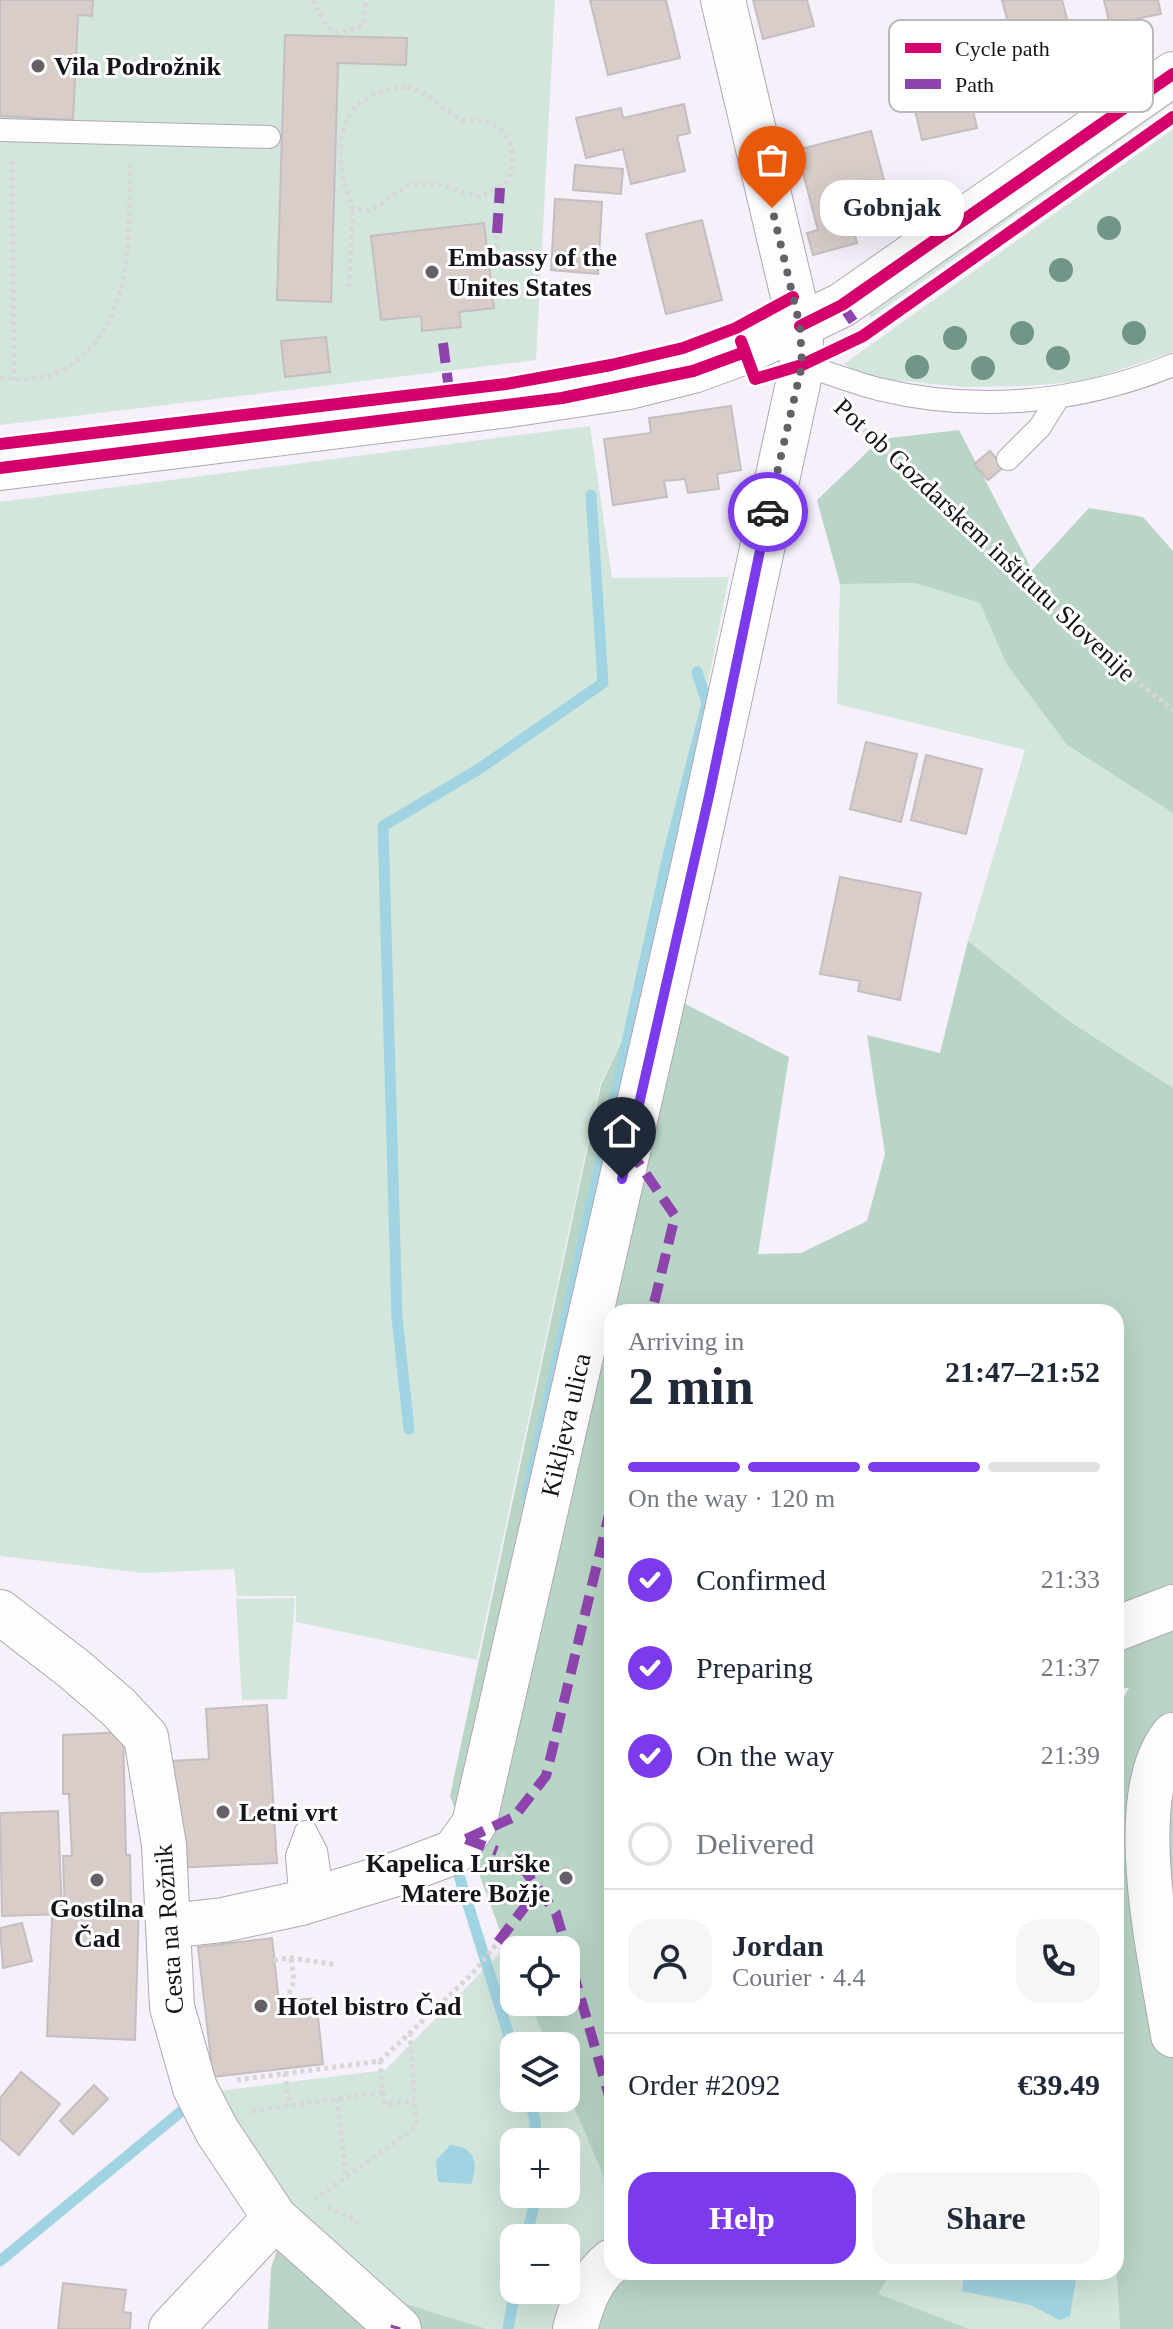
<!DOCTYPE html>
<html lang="en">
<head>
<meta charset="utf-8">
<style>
  :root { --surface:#fff; --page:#f6f6f7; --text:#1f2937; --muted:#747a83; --line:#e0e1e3; --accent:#7c3aed }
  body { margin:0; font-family:"Times New Roman",serif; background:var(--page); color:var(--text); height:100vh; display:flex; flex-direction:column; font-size:30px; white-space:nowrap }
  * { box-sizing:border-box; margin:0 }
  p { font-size:26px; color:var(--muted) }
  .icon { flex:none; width:44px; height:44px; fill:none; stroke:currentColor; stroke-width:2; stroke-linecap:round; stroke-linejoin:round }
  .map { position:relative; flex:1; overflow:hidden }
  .side { position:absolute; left:604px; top:1304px; width:520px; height:976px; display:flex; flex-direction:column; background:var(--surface); border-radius:24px; box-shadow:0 8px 32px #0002 }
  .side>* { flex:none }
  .controls { position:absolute; left:500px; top:1936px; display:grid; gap:16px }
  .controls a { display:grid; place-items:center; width:80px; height:80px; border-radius:16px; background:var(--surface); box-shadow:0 8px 32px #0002; font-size:40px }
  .pin { position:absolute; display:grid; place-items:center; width:68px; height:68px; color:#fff; margin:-82px -34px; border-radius:50% 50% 50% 0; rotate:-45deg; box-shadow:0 0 8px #0007 }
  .pin .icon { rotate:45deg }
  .courier { position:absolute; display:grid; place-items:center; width:80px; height:80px; margin:-40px; border:6px solid #7c3aed; border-radius:50%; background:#fff; color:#222; box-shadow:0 2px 10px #0007 }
  .bubble { position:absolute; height:56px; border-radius:24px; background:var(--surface); box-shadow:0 8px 32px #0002; font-size:26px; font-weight:700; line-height:56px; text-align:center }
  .head em { font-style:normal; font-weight:700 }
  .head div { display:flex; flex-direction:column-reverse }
  .head { display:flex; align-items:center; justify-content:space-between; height:136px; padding:0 24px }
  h1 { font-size:52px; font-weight:700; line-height:60px }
  .bar { display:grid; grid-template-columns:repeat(4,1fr); gap:12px 8px; align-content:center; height:96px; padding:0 24px }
  .bar i { height:10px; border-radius:6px; background:var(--line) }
  .bar .on { background:var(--accent) }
  .bar p { grid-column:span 4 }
  .line { display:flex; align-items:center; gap:20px; padding:0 24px; border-top:2px solid var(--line) }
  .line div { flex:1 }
  .round { display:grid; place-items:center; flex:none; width:84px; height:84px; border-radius:24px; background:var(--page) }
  ol { padding:0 24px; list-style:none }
  li { display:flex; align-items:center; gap:24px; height:88px }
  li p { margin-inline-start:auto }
  li .icon { padding:8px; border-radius:50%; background:var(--accent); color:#fff; stroke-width:4 }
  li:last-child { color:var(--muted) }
  li i { width:44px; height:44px; border:4px solid var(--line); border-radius:50% }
  .action { display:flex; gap:16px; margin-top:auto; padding:16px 24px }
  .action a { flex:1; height:92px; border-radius:24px; background:var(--accent); color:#fff; font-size:32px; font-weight:700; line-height:92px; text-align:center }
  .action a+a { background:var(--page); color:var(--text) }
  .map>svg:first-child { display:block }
  .green { fill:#d2e6db; fill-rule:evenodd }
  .forest { fill:#b8d5c5 }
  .water { fill:#a1d4e2 }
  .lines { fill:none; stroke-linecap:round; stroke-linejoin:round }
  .stream { stroke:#a1d4e2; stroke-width:11 }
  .building { fill:#d8cdc9; stroke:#c4bec0; stroke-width:2 }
  .service-casing { stroke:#aea9b1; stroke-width:24 }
  .minor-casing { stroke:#aea9b1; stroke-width:46 }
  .secondary-casing { stroke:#aea9b1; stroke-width:46 }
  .path { stroke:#d8d6d9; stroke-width:5; stroke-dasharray:4 4; stroke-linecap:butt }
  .service { stroke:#fefdfe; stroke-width:22 }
  .minor { stroke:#fefdfe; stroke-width:44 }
  .secondary { stroke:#fefdfe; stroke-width:44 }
  .quiet { stroke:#8e44ad; stroke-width:10; stroke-dasharray:20 10; stroke-linecap:butt }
  .cycleway-casing { stroke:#fff; stroke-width:17 }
  .cycleway { stroke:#d6006c; stroke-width:12 }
  .tree { fill:#719688 }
  .done { stroke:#656068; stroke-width:8; stroke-dasharray:0 14.4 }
  .route { stroke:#7c3aed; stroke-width:10 }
  .poi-dot { fill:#656068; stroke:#fff; stroke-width:3 }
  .labels { text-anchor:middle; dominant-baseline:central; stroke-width:6; stroke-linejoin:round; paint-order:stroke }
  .poi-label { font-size:26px; font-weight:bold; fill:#17131a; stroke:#fff; text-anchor:start }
  .street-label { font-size:26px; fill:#17131a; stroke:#fff }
  .key { fill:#fff; stroke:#b9b8ba; stroke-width:2 }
  .key-label { font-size:22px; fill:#17131a }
</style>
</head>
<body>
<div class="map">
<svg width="1173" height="2329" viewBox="0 0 1173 2329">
  <rect width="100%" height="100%" fill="#f6f0fa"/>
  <!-- green -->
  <g class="green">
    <polygon points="0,0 555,0 536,360 0,425"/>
    <polygon points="1173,92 1173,103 871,318 865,311"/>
    <polygon points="1173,129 1173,352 1086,381 1025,386 963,387 863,377 844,364"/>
    <polygon points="590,426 612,578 729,577 648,985 600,1085 477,1660 296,1622 296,1596 237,1596 234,1569 144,1573 0,1556 0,502"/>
    <polygon points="915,583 981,603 1007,665 1067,745 1173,813 1173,1088 1066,1019 968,941 1025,750 837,704 840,584"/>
    <polygon points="295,1598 287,1699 242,1700 236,1599"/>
    <path d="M505,1948L514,1968V2002H529L548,2046H514V2098H566V2089L603,2175L609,2245L562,2329H487L355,2288L290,2212L211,2092L385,2070ZM514,2142H566V2194H514ZM514,2238H566V2290H514Z"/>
    <polygon points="1116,2262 1120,2329 970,2329 877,2294 891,2272 1116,2272"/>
  </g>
  <!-- forest -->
  <g class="forest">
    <polygon points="959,430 1032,570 1089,508 1143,517 1173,551 1173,813 1067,745 1007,665 980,603 915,583 840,584 817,500 881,439"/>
    <polygon points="968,941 1066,1019 1173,1088 1173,2329 1120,2329 1116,2262 1116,1712 1129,1688 1116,1688 1116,1312 612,1312 612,2272 891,2272 878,2294 970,2329 562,2329 609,2245 603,2175 566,2089 566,2046 548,2046 529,2002 566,2002 566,1950 514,1950 514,1968 450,1796 601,1085 648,985 789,1057 758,1254 801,1253 867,1221 885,1154 867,1035 940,1053"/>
    <polygon points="290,2212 355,2288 487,2329 268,2329 271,2268"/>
  </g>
  <!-- water -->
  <g class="water">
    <path d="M450,2145C475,2146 479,2164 471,2184L438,2182L436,2161Z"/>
    <polygon points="964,2272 1077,2272 1070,2316 1059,2320 1031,2305 962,2291"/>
  </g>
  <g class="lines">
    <!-- stream -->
    <g class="stream">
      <polyline points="409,1429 397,1318 383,826 479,769 603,683 591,495"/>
      <polyline points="527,1496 668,856 707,703 697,672"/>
      <polyline points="456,1866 514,2052"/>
      <polyline points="529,2098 535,2120 536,2142"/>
      <polyline points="526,2238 537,2194"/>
      <polyline points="0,2261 189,2105"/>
      <polyline points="508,2329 515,2290"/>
    </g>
  </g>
  <!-- building -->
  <g class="building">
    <polygon points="0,0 93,0 92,16 78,15 73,120 0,116"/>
    <polygon points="590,0 666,0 680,58 608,75"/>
    <polygon points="753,0 807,0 814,26 763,39"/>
    <polygon points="1002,0 1062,0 1075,49 1019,64"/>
    <polygon points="1104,0 1158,0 1161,14 1135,19 1137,28 1112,34"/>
    <polygon points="285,35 407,38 406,65 338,63 331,302 277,300"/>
    <polygon points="959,50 977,128 922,140 904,63"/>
    <polygon points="684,104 690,133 677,136 685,171 631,184 623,149 586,158 576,118 621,108 623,118"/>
    <polygon points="871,131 893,214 852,225 857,243 813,255 807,233 818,230 797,150"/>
    <polygon points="575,165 623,169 621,194 573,190"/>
    <polygon points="555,199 602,202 598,274 551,270"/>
    <polygon points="702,220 722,300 666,314 646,234"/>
    <polygon points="484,223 494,308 459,312 461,327 422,331 421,316 381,320 371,236"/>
    <polygon points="326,337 330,372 285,377 281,341"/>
    <polygon points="731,406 741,470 717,474 719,489 688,493 685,479 664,481 667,497 613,505 604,439 651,433 649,418"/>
    <polygon points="990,451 1004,467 988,480 974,464"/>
    <polygon points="866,742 917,754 901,822 850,809"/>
    <polygon points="926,755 982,769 966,834 911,820"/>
    <polygon points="840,877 921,893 900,1000 858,991 860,981 820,974"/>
    <polygon points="267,1705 277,1863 175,1868 169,1761 209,1759 206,1709"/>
    <polygon points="123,1732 126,1855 130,1855 131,1904 139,1903 135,2040 47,2036 52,1917 65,1917 63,1856 72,1856 69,1794 63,1794 63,1735"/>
    <polygon points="58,1811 62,1914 2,1916 0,1813"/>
    <polygon points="568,1867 574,1885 565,1888 560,1885 558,1871"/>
    <polygon points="22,1923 32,1961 3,1968 0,1928"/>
    <polygon points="272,1938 279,2002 316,1998 323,2064 213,2077 198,1947"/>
    <polygon points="21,2072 60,2104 19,2155 0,2139 0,2098"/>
    <polygon points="94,2085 108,2099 73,2134 60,2121"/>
    <polygon points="63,2283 126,2290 123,2312 131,2313 130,2329 58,2329"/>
  </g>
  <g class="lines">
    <defs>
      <g id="service">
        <polyline points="0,130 269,137"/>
        <path d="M802,365C827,372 852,382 878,389C977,413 1080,403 1173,365"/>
        <polyline points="1008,459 1040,427 1058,398"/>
        <polyline points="306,1832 316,1851 323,1897"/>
        <polyline points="301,1903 297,1856 306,1832"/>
      </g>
      <g id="minor">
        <polyline points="0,1612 74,1669 118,1707 146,1737 164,1845 172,2007 195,2088 217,2131 275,2218 399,2329"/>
        <polyline points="1116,1629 1173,1607"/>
        <path d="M1173,1735C1122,1798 1161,1959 1173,2035"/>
        <polyline points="168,1926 223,1920 301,1903 399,1873 454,1852 474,1824 693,867 802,365 800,326 723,0"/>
        <polyline points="171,2329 275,2218"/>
        <path d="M575,2329C582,2304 590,2278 612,2261"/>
      </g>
      <polyline id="secondary" points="0,468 509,405 629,387 693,371 745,352 842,305 1173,74"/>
    </defs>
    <!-- service casing -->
    <use href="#service" class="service-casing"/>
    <!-- minor casing -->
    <use href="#minor" class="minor-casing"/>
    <!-- secondary casing -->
    <use href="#secondary" class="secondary-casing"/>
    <!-- path -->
    <g class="path">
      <polyline points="313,0 327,27 338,33 363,26 366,0"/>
      <path d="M407,87C430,92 436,105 455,116C464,122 475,120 485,122C513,128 520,164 505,184L480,197L440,185H408L370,211L353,209C331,153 332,91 407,87Z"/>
      <polyline points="12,161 14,380"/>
      <polyline points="497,248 497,233"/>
      <polyline points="349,287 353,209"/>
      <path d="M0,377C66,391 111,340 123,279C131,241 129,201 130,162"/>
      <polyline points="846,413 1130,676 1173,710"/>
      <polyline points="501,1854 520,1864"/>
      <polyline points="274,1960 291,1958 337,1965"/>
      <polyline points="286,2001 294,1981 291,1958"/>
      <polyline points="285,2073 289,2106"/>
      <polyline points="237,2080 380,2061 472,1974 498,1942"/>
      <polyline points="383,2092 385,2104 415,2101"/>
      <polyline points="337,2099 346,2177"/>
      <polyline points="252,2111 383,2092 380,2061"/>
      <polyline points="314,2200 416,2127 410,2035"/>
      <polyline points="327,2208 349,2216 361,2225"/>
    </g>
    <!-- service -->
    <use href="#service" class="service"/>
    <!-- minor -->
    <use href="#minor" class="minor"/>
    <!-- secondary -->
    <use href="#secondary" class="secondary"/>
    <!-- quiet -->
    <g class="quiet">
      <polyline points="497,233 500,188"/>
      <polyline points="842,305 863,336"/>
      <polyline points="443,343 449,390"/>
      <polyline points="629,1149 675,1216 652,1312"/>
      <polyline points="466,1839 514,1817 546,1776 612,1502"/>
      <polyline points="466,1839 497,1851"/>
      <polyline points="520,1864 556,1913 612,2106"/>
      <polyline points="498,1942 540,1887"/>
      <polyline points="395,2329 396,2326"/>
    </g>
    <defs>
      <g id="cycleway">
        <polyline points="800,326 842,305 1173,74"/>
        <polyline points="741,341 755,379 802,365 863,336 1173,117"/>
        <polyline points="0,444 506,384 611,365 683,348 736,328 793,297"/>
        <polyline points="0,468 562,398 693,371 745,352"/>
      </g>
    </defs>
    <!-- cycleway casing -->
    <use href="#cycleway" class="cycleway-casing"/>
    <!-- cycleway -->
    <use href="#cycleway" class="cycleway"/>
  </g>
  <!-- trees -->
  <g class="tree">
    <circle cx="1109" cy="228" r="12"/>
    <circle cx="1061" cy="270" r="12"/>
    <circle cx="1022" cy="333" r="12"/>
    <circle cx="1134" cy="333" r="12"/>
    <circle cx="955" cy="338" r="12"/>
    <circle cx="1058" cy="358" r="12"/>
    <circle cx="917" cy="367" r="12"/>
    <circle cx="983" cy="368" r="12"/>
  </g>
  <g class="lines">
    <!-- done -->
    <polyline class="done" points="768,512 802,365 800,326 772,208"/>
    <!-- route -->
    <polyline class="route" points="622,1179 709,796 768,512"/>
  </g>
  <!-- markers -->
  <g class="poi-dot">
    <circle cx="38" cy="66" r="8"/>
    <circle cx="432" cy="272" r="8"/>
    <circle cx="223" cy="1812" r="8"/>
    <circle cx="566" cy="1878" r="8"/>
    <circle cx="97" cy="1880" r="8"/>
    <circle cx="261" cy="2006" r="8"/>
  </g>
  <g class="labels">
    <!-- poi labels -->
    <g class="poi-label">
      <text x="54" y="66">Vila Podrožnik</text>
      <text x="448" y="257">Embassy of the<tspan x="448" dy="30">Unites States</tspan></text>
      <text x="239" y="1812">Letni vrt</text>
      <text x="550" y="1863" text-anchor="end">Kapelica Lurške<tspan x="550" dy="30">Matere Božje</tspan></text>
      <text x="97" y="1908" text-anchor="middle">Gostilna<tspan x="97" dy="30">Čad</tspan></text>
      <text x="277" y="2006">Hotel bistro Čad</text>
    </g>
    <!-- street labels -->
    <g class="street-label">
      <text transform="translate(985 540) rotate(43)">Pot ob Gozdarskem inštitutu Slovenije</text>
      <text transform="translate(566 1425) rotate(-77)">Kikljeva ulica</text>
      <text transform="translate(169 1929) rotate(-94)">Cesta na Rožnik</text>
    </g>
  </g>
  <!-- legend -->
  <rect x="889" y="20" width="264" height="92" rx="12" class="key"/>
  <rect x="905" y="43" width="36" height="10" fill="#d6006c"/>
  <rect x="905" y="79" width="36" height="10" fill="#8e44ad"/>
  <g class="key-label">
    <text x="955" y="56">Cycle path</text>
    <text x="955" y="92">Path</text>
  </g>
</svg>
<div class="controls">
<a><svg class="icon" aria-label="locate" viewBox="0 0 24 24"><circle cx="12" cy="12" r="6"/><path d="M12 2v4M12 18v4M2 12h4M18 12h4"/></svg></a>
<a><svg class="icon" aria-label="layers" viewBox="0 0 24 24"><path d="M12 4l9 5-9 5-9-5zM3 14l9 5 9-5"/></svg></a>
<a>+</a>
<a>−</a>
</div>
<div class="pin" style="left:772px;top:208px;background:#ea580c"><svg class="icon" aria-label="bag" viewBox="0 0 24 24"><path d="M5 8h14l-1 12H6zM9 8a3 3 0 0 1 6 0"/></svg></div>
<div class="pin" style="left:622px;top:1179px;background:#1f2937"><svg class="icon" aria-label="home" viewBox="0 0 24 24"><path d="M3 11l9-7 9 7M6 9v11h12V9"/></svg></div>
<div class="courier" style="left:768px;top:512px"><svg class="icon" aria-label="car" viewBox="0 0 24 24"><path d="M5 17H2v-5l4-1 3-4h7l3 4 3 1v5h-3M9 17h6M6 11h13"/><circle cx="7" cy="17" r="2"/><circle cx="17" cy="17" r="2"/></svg></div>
<div class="bubble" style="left:820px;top:180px;width:144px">Gobnjak</div>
<section class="side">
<div class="head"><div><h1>2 min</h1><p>Arriving in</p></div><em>21:47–21:52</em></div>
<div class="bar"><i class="on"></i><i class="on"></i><i class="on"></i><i></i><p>On the way · 120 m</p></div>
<ol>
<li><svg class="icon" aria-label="check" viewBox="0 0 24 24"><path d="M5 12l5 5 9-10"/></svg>Confirmed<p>21:33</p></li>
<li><svg class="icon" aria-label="check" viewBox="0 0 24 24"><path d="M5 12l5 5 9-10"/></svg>Preparing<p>21:37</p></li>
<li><svg class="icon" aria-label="check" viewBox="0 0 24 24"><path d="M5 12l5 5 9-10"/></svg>On the way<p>21:39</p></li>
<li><i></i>Delivered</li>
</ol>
<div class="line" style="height:144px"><a class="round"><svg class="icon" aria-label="person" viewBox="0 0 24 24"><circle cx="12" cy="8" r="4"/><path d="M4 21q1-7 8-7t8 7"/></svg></a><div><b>Jordan</b><p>Courier · 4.4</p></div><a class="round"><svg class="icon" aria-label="phone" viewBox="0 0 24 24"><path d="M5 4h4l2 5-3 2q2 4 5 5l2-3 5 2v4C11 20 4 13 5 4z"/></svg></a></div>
<div class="line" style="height:104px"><div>Order #2092</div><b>€39.49</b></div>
<div class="action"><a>Help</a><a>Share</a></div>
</section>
</div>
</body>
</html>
